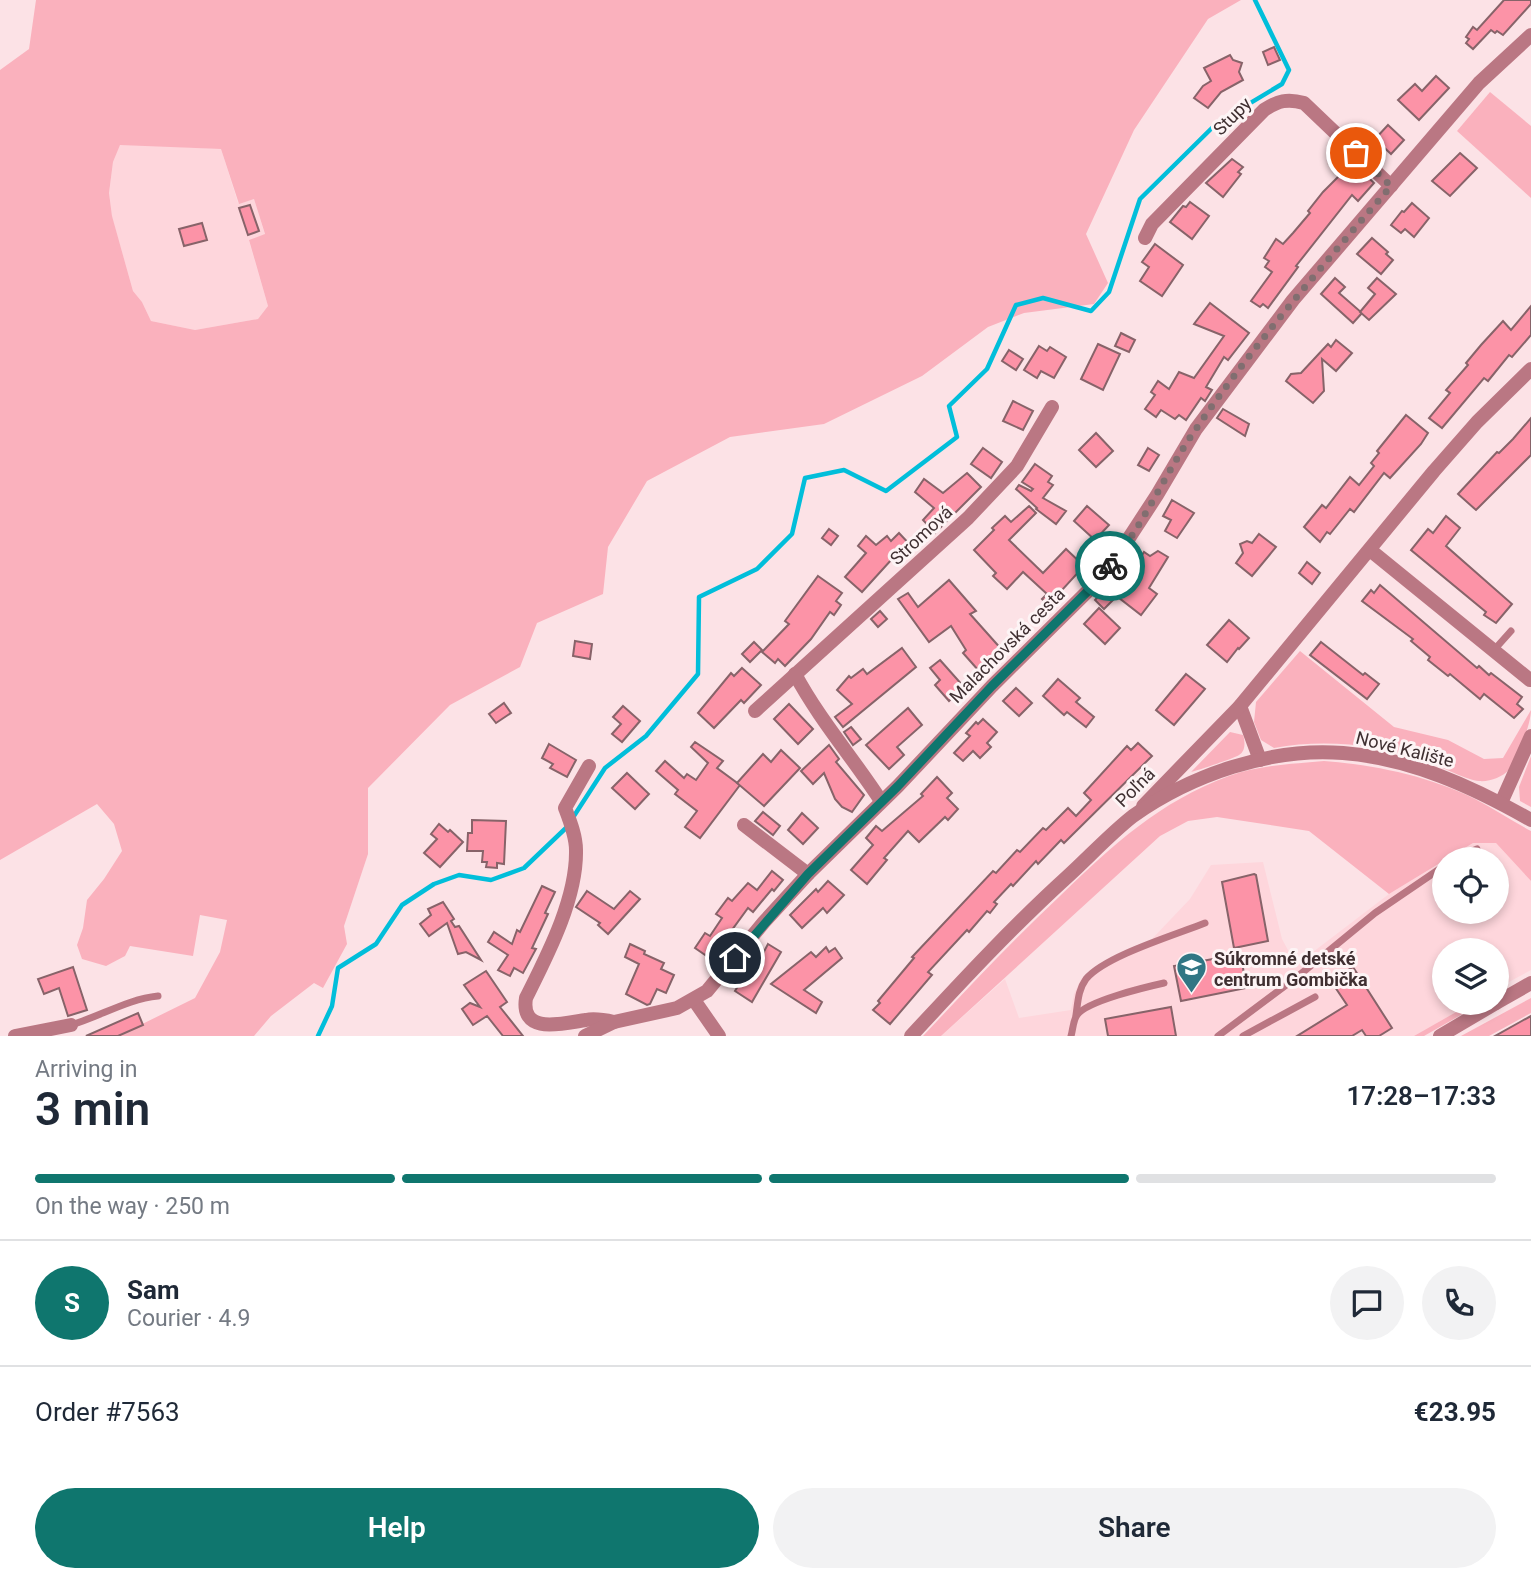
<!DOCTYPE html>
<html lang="en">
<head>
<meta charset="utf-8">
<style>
  :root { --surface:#fff; --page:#f2f2f3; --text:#1f2937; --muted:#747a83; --line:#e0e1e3; --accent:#0f766e }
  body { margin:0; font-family:Roboto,sans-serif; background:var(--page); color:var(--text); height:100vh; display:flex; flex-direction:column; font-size:26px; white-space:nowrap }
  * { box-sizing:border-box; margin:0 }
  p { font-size:23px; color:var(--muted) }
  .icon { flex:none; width:38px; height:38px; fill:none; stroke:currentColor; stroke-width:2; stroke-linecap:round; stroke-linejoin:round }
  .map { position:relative; height:1036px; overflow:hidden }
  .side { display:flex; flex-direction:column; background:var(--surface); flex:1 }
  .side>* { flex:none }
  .tools { position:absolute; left:1432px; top:847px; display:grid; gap:14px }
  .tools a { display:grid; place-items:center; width:77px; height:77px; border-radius:50%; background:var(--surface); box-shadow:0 4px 10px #0003; font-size:35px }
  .pin { position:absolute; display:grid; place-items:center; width:60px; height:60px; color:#fff; margin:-30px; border:4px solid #fff; border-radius:50%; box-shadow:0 2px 7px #0007 }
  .courier { position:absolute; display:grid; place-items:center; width:70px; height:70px; margin:-35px; border:5px solid #0f766e; border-radius:50%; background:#fff; color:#222; box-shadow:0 2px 9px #0007 }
  .head em { font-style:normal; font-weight:600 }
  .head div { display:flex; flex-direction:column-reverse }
  .head { display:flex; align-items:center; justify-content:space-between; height:119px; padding:0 35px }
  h1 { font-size:46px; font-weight:600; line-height:52px }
  .bar { display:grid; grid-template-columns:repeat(4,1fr); gap:10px 7px; align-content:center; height:84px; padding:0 35px }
  .bar i { height:9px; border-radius:5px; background:var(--line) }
  .bar .selected { background:var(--accent) }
  .bar p { grid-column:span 4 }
  .line { display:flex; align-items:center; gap:18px; padding:0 35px; border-top:2px solid var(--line) }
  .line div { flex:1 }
  .round { display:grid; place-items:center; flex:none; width:74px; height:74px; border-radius:37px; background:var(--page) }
  .button { display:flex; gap:14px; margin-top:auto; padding:14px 35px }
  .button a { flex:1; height:80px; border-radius:42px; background:var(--accent); color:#fff; font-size:28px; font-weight:600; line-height:80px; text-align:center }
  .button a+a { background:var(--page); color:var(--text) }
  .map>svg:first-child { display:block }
  .built { fill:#fed6dc }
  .green { fill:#fab1bd; fill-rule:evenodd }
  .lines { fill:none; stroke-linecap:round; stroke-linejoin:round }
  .stream { stroke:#01beda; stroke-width:4.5 }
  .building { fill:#fc93a7; stroke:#876369; stroke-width:2 }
  .service { stroke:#ba7783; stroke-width:7 }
  .minor { stroke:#ba7783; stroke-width:14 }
  .tertiary { stroke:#ba7783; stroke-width:14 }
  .done { stroke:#816e70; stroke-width:7; stroke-dasharray:0 12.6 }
  .route { stroke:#0f766e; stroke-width:9 }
  .labels { text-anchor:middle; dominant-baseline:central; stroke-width:6; stroke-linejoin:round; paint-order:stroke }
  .street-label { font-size:18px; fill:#3f2f31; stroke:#fdf4f5 }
  .poi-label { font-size:18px; font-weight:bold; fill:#3f2f31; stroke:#fdf4f5; text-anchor:start }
</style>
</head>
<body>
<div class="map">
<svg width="1531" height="1036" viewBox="0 0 1531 1036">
  <rect width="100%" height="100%" fill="#fce2e6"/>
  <!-- built -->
  <g class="built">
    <polygon points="120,144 221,149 238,203 254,199 265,235 249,241 268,306 258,319 195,330 151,321 142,302 133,291 112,217 109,193 113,162"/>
    <polygon points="1473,843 1496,843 1531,881 1531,970 1496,989 1496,950 1444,950 1444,1003 1472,1003 1414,1036 941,1036 1005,979 1019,1018 1071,1010 1074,994 1081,979 1099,964 1151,940 1190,899 1211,865 1263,862 1282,939 1296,965 1389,894 1444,861 1444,912 1496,912 1496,859 1446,859"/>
  </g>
  <!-- green -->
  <g class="green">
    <path d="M36,0H1241L1208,19L1134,130L1086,234L1108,283L1094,304L1024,313L988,327L922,376L824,424L730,437L647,481L608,547L603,594L537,623L520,667L450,705L368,788V854L344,926L347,944L323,988L314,983L271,1016L254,1036H118L195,998L220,952L227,920L200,915L193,956L130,946L125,956L106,966L82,959L77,945L83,928L87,900L104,879L122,851L114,824L97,804L0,860V70L29,49ZM120,145L221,149L239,204L254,199L265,234L249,240L268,306L258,319L195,330L151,321L142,302L133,291L112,216L109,193L113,162Z"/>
    <polygon points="1490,92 1531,126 1531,198 1457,131"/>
    <path d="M1300,651L1394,727L1448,740L1484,759L1503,758L1531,710C1531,723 1518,760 1509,770C1502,777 1490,782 1479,781C1466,780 1438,765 1424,760C1376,744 1323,739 1274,748L1261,740L1254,722L1256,702Z"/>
    <path d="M1230,732L1243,735C1245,741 1246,751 1239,755C1235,758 1196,771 1191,772Z"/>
    <polygon points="1531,756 1531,807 1520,801 1519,787"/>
    <path d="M1324,761C1375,765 1429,776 1475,799C1494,809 1512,821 1531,831V881L1496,843H1473L1389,894L1309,831L1217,817L1188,821L1160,836L941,1036H923C968,988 1013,940 1061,895C1114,844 1159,802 1229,776C1260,765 1292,764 1324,761Z"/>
    <polygon points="1531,998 1531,1013 1489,1036 1461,1036"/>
    <polygon points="1472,1003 1482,1003 1424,1036 1414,1036"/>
  </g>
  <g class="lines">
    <!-- stream -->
    <g class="stream">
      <polyline points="572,819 605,768 646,736 698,674 699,597 757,569 792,534 805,478 844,470 886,491 957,437 949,406 987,369 1016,305 1043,298 1091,311 1109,292 1140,199 1217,123 1282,84 1289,70 1255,0"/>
      <polyline points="318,1036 332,1006 338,968 376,944 402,905 434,884 459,875 491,880 524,868 567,827"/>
    </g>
  </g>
  <!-- building -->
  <g class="building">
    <polygon points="1504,0 1531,0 1531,4 1503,35 1497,31 1495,33 1491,30 1473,49 1466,43 1469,39 1466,37 1473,27 1477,30"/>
    <polygon points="1274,47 1280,60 1268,65 1263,52"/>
    <polygon points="1230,55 1233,60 1242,63 1239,72 1243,80 1221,92 1208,108 1194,98 1203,86 1211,81 1204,68"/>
    <polygon points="1436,76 1449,88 1419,120 1398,100 1415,84 1422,91"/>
    <polygon points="1388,125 1404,140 1391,154 1375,139"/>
    <polygon points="1341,151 1374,183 1358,201 1352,195 1296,266 1298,267 1268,308 1263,304 1260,307 1251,301 1272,272 1265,267 1269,261 1264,258 1276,239 1283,244 1293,233 1310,213 1308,211 1323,192 1340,175 1329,164"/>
    <polygon points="1460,153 1477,168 1450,196 1432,181"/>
    <polygon points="1232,159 1243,167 1238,172 1241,174 1223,197 1206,183"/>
    <polygon points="1190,202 1209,216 1192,239 1170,222 1183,206 1186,207"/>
    <polygon points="1412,203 1429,218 1414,237 1405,229 1401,233 1391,225 1402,211 1404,212"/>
    <polygon points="250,205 259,231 248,235 239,208"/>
    <polygon points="202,223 207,240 184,246 179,229"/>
    <polygon points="1372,238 1388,252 1386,254 1393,260 1381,274 1357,254"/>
    <polygon points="1155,244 1183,265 1162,296 1140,281 1149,267 1142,262"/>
    <polygon points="1335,278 1345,287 1339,293 1362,313 1353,323 1321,294"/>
    <polygon points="1377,278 1396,294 1369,320 1360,312 1375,294 1368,288"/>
    <polygon points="1210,303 1249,333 1228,360 1224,357 1206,387 1212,390 1205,401 1201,398 1186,420 1179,415 1175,419 1161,410 1156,417 1145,409 1155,395 1151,392 1158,381 1169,389 1179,372 1194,378 1224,336 1194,324"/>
    <polygon points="1531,306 1531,335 1512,357 1509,355 1488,381 1484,378 1442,428 1429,418 1450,393 1446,390 1468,365 1466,363 1481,345 1503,321 1511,330"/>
    <polygon points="1121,333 1135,340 1129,352 1115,346"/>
    <polygon points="1336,340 1352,353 1336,371 1322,359 1324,391 1313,403 1286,381 1291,374 1301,373 1328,344 1331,347"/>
    <polygon points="1098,344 1120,354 1103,390 1081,379"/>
    <polygon points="1039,346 1047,351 1050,347 1066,357 1054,378 1041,371 1037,378 1024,370"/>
    <polygon points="1009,350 1023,359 1016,370 1002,361"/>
    <polygon points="1013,401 1033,411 1023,430 1003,421"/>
    <polygon points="1223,409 1249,424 1245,436 1217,418"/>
    <polygon points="1406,415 1428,433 1421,444 1390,478 1384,473 1354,512 1350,509 1330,534 1327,532 1320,542 1304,527 1322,505 1326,508 1350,477 1359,485 1374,466 1371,463 1379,453 1377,451"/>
    <polygon points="1531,418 1531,455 1476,510 1458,494 1497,452 1499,453 1513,439"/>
    <polygon points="1096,433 1113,451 1096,467 1079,450"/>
    <polygon points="983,448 1002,462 991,478 971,464"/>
    <polygon points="1148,448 1159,455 1149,471 1138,465"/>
    <polygon points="1035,464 1052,476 1048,482 1053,485 1043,498 1066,511 1056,524 1036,509 1037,508 1016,489 1019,485 1031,491 1033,489 1022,482"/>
    <polygon points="967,473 981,487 935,533 923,520 934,508 915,492 924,479 943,493"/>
    <polygon points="1172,500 1194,513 1177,538 1165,531 1171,520 1163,516"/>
    <polygon points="1029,506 1036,513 1009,540 1043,573 1066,549 1084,566 1061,591 1065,594 1051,608 1042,599 1047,594 1023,572 1007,589 993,576 996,573 974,550 994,530 992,528 1005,516 1011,522"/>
    <polygon points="1087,506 1109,525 1095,540 1074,521"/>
    <polygon points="1446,516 1460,528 1446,546 1512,604 1496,623 1484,615 1486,612 1411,550 1428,529 1433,533"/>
    <polygon points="829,529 838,536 831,545 822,538"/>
    <polygon points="899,533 914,549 897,564 892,559 862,592 845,577 866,553 858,546 866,536 876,545 887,536 891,541"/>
    <polygon points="1259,534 1276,547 1252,576 1236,563 1243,553 1240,544 1247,541 1252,543"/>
    <polygon points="1158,551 1168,557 1149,588 1157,594 1141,615 1114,594 1124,582 1125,583 1144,552 1150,556"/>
    <polygon points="1307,562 1320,573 1312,584 1299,573"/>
    <polygon points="818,576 842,593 836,601 841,605 834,615 830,612 811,639 785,666 778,659 775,663 762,652 789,624 785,621"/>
    <polygon points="949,580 976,611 970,614 1003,651 979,671 963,653 966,650 951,626 929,642 898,599 908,593 918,607"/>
    <polygon points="1380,585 1477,668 1479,666 1489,675 1491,673 1522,697 1517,704 1523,709 1514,718 1484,694 1480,699 1450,674 1448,676 1428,660 1430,657 1411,641 1413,639 1362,601 1371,590 1374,593"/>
    <polygon points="1103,591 1113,600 1104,609 1095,600"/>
    <polygon points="1099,608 1120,628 1105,644 1084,624"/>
    <polygon points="880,611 887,619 878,627 871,619"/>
    <polygon points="1229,620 1249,638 1239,649 1238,648 1227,662 1207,645"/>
    <polygon points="575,641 592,644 590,659 573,656"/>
    <polygon points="754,642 762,650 750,662 742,654"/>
    <polygon points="1321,642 1363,675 1365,673 1379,684 1367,699 1310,655"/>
    <polygon points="902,648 916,667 843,727 835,717 852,704 837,690 849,676 851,678 863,669 867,674"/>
    <polygon points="940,660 964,687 949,701 935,685 940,680 930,668"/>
    <polygon points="742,668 761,685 744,703 741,700 714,728 698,713 731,673 734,676"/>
    <polygon points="1186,674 1205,689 1174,725 1156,710"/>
    <polygon points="1058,679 1080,698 1076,702 1094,717 1086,727 1067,712 1064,715 1043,696"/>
    <polygon points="1016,688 1032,703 1019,716 1003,701"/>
    <polygon points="504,703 511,713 496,723 489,714"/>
    <polygon points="789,704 813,729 798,744 774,719"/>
    <polygon points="623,706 640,721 622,742 612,734 621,724 613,717"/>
    <polygon points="908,708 922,725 897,747 904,755 889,769 866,745"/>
    <polygon points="983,719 997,732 987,743 991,747 980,758 973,751 963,761 954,753 970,736 966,733 976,722 978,724"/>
    <polygon points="851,727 861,739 853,745 844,732"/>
    <polygon points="695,742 723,761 717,768 740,785 700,838 685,827 697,811 675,794 678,790 656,771 665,761 684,778 687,774 696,780 708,763 691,747"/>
    <polygon points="1138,743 1152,756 1064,843 1061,840 1038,864 1036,861 1013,886 1011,884 994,902 997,904 990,913 987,911 969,932 967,930 928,972 932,975 890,1024 873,1010 880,1003 878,1001 914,958 912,957 993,871 996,873 1017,850 1020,852 1043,828 1046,830 1068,808 1076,816 1091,800 1084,793 1127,746 1131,750"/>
    <polygon points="549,744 576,760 567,777 550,768 553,764 542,758"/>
    <polygon points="829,745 839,759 836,762 864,795 852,812 842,807 835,799 824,773 813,784 801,771"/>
    <polygon points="781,750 800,768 764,806 737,783 763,754 771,762"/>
    <polygon points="627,773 649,794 635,809 612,788"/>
    <polygon points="937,777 952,793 947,798 958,809 948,820 945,817 919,842 908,831 884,858 887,860 867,884 851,870 873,845 866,838 876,826 882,831 923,796 921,794"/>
    <polygon points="763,812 780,826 773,835 755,821"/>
    <polygon points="802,813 818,828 803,844 788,830"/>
    <polygon points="472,820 506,821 504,864 497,863 497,868 486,867 487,862 482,862 483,851 467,851 468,833 472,833"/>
    <polygon points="439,824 448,832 450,830 463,842 440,867 424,853 437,839 431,834"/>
    <polygon points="772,871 783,880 774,891 772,889 753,912 748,908 732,930 734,931 714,961 695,948 705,933 710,936 722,918 716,914 728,898 732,901 748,883 757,890"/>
    <polygon points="1254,874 1256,875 1268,941 1234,948 1222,882"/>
    <polygon points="828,881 844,895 827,913 823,908 802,928 790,915 816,889 818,892"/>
    <polygon points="542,886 555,892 545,913 548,914 532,948 536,949 523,973 514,968 510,976 498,970 508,955 488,942 494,932 512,944 517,930 520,932"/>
    <polygon points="587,891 614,909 630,891 640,899 608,934 598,925 600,923 576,907"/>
    <polygon points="443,902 454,919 451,921 455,927 459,926 481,960 466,952 458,954 447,923 429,936 420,924 431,915 428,909"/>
    <polygon points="630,944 645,951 644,954 664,963 661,969 674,975 666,993 657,989 650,1004 647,1005 626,994 639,964 625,957"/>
    <polygon points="768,944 781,952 752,1002 735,991 755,958 759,961"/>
    <polygon points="826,947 829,952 835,948 842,958 804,990 822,1002 816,1013 771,984 811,952 816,957"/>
    <polygon points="1241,954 1246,988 1181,1001 1174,966"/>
    <polygon points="73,967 87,1010 68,1016 59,988 44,994 38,979"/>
    <polygon points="1353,967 1392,1028 1379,1036 1366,1036 1362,1030 1352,1036 1297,1036 1347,1005 1331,981"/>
    <polygon points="486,971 507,1002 500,1007 523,1036 503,1036 487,1016 473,1025 462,1009 470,1003 480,1007 464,985"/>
    <polygon points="1171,1007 1176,1036 1108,1036 1105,1019"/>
    <polygon points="138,1013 143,1025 118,1036 86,1036"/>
    <polygon points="1531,1016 1531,1036 1495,1036 1520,1022"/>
  </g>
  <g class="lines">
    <!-- service -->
    <g class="service">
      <polyline points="1494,650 1511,631"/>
      <polyline points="1455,859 1477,849"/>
      <path d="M1076,1015C1078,1002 1078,990 1086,979C1105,956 1175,935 1205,923"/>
      <path d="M71,1025C101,1016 128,999 158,996"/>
      <path d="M1071,1036C1073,1030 1073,1020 1077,1015C1087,1001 1146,987 1164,983"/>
      <polyline points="1218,1036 1297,977 1375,913 1444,866"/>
      <polyline points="1243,1036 1315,997"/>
    </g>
    <!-- minor -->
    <g class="minor">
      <path d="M1145,238L1152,224L1264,110C1278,101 1287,98 1304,103L1391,186"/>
      <polyline points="1370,550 1530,680"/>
      <path d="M795,674C819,719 853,758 881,801"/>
      <polyline points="1240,706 1260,760"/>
      <polyline points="755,711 968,518 1017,466 1052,407"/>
      <path d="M589,766L565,808C570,821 576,836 576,850C577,899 547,956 526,998C520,1036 564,1023 586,1020C595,1018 605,1020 614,1022"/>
      <polyline points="1501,803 1531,736"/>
      <polyline points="1143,806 1240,706 1434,471 1477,422 1531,369"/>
      <polyline points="744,825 808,874"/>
      <polyline points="694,1000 719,1036"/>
      <polyline points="1496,1003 1531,983"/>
      <polyline points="15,1036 71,1025"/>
      <polyline points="585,1036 614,1022 677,1008 707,991 764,922 808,874 898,786 992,686 1095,584 1114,561 1157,495 1196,429 1293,300 1479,83 1531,35"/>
      <polyline points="1440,1036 1496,1003"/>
    </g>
    <!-- tertiary -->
    <path class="tertiary" d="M911,1036C961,982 1012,927 1067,877C1089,857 1110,834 1133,816C1191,775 1271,747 1343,753C1410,758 1473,787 1531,820"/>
  </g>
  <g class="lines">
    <!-- done -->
    <path class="done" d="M1110,566C1145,523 1166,471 1198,426C1256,342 1324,264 1391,186L1356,153"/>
    <!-- route -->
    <polyline class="route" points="735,958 808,874 898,786 992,686 1095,584 1110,566"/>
  </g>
  <!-- icons -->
  <defs>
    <symbol id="school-pin" viewBox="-11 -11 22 30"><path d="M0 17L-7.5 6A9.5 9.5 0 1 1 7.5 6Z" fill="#317684" stroke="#fdf4f5"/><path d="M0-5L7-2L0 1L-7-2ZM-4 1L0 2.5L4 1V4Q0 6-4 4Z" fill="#fff"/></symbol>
  </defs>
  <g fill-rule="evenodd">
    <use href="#school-pin" x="1174" y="950" width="35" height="47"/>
  </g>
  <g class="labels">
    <!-- street labels -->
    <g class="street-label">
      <text transform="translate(1232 116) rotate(-45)">Stupy</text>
      <text transform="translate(921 535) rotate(-43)">Stromová</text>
      <text transform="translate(1007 645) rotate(-45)">Malachovská cesta</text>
      <text transform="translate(1405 749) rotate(14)">Nové Kalište</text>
      <text transform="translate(1135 787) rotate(-45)">Poľná</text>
    </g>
    <!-- poi labels -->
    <g class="poi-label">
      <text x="1214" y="958">Súkromné detské<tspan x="1214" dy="21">centrum Gombička</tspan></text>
    </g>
  </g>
</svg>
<div class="tools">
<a><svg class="icon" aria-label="locate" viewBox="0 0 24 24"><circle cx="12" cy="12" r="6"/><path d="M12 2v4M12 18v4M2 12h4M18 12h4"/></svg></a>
<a><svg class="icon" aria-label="layers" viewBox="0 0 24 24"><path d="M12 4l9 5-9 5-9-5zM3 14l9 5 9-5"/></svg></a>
</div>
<div class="pin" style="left:1356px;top:153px;background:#ea580c"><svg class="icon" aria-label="bag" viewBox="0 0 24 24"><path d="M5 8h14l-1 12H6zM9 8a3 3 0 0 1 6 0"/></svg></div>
<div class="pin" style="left:735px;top:958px;background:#1f2937"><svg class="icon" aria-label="home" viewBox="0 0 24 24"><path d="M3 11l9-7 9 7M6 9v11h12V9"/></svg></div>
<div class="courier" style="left:1110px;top:566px"><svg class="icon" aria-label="bike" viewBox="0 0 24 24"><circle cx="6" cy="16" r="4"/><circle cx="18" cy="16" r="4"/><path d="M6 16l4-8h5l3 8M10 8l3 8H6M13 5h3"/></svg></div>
</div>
<section class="side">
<div class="head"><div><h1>3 min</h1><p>Arriving in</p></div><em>17:28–17:33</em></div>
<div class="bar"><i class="selected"></i><i class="selected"></i><i class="selected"></i><i></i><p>On the way · 250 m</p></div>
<div class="line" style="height:126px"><b class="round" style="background:var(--accent);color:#fff">S</b><div><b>Sam</b><p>Courier · 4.9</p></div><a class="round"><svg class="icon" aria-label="chat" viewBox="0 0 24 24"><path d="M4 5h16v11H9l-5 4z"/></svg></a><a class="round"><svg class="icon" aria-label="phone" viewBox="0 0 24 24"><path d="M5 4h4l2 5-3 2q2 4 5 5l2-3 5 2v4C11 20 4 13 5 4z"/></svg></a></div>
<div class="line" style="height:91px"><div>Order #7563</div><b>€23.95</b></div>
<div class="button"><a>Help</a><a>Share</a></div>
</section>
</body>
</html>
